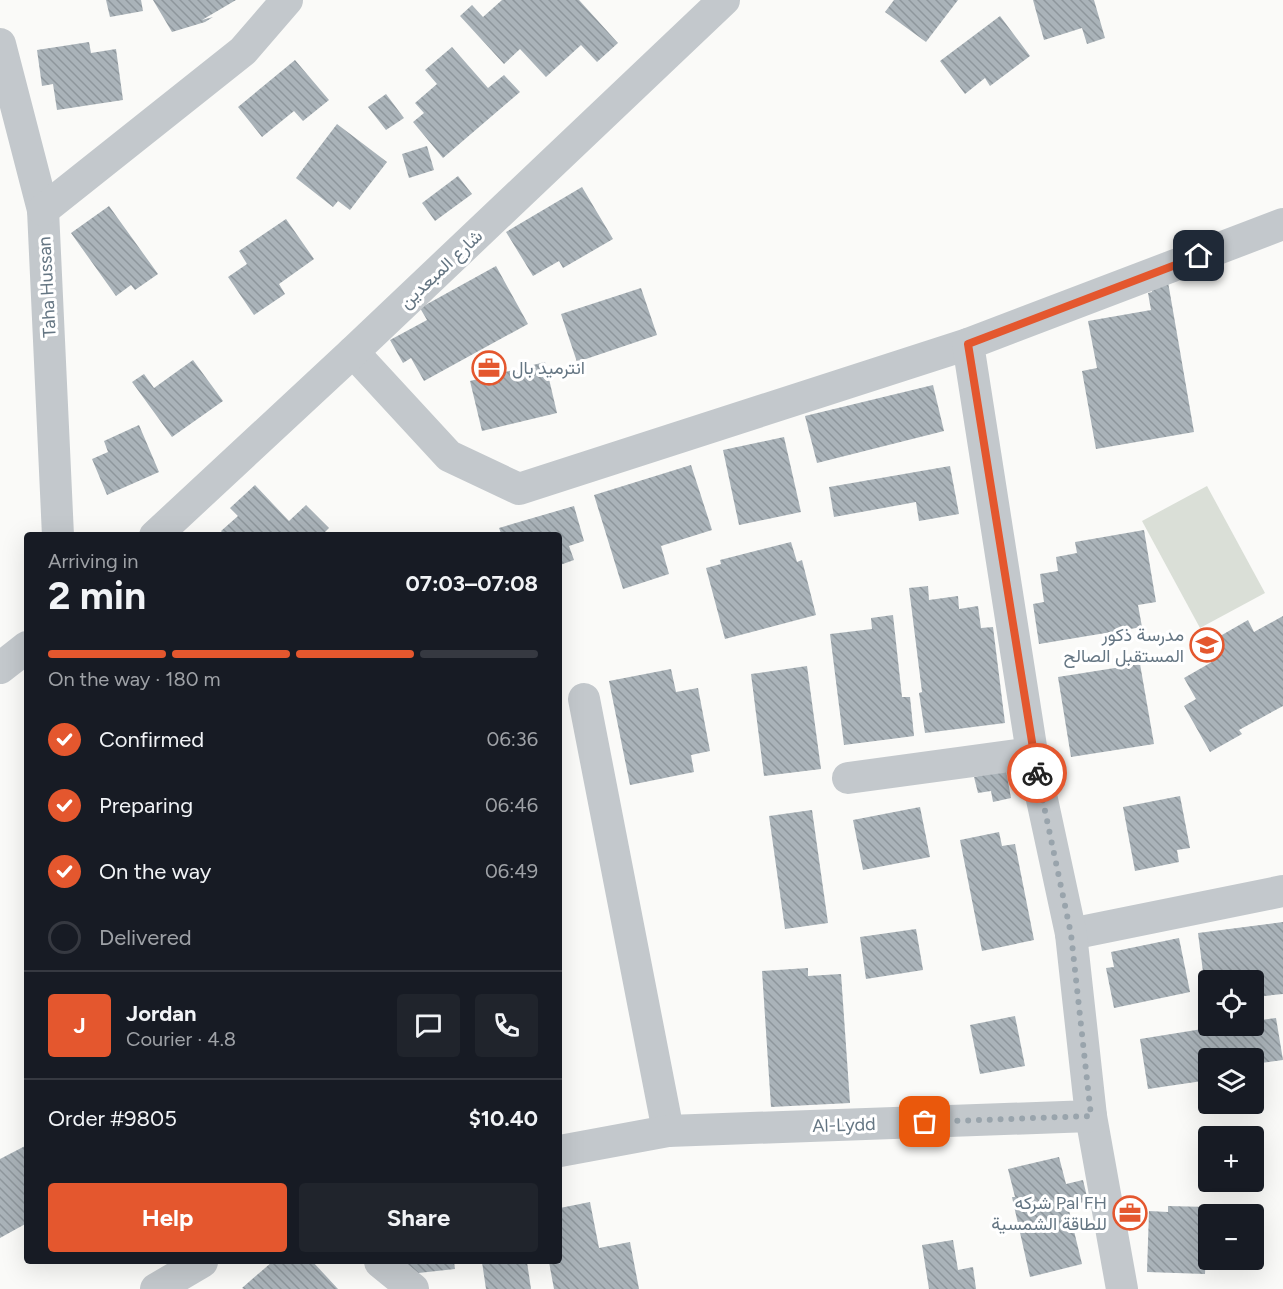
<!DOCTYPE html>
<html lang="en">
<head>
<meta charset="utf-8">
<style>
  :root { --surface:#171b24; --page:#20242c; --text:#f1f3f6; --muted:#9ea1a6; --line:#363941; --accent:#e4572e }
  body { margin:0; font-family:Figtree,Vazirmatn,sans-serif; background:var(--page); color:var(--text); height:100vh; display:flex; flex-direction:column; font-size:22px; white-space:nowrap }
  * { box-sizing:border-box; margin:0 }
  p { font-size:20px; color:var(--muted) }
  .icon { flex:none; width:33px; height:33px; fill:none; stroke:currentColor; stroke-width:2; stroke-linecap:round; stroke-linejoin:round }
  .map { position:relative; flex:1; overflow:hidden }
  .panel { position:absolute; left:24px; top:532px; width:538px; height:732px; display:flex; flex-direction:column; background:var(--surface); border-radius:6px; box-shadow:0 6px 24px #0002 }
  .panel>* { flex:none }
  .tools { position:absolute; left:1198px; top:970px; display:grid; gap:12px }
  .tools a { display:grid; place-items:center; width:66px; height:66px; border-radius:6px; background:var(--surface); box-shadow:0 6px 24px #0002; font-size:30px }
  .pin { position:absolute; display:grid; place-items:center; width:51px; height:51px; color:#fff; margin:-26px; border-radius:12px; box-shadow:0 3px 9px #0006 }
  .courier { position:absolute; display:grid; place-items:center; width:60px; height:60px; margin:-30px; border:4px solid #e4572e; border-radius:50%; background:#fff; color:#222; box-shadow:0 2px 8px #0007 }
  .headline em { font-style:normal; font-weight:700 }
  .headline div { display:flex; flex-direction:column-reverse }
  .headline { display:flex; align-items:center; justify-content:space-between; height:102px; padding:0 24px }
  h1 { font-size:39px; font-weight:700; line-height:45px }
  .bar { display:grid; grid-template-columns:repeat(4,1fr); gap:9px 6px; align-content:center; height:72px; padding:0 24px }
  .bar i { height:8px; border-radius:4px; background:var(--line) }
  .bar .selected { background:var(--accent) }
  .bar p { grid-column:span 4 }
  .line { display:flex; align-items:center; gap:15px; padding:0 24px; border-top:2px solid var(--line) }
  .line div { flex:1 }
  .round { display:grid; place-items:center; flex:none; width:63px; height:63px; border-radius:6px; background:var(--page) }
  ol { padding:0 24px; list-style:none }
  li { display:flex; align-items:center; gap:18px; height:66px }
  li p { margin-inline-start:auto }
  li .icon { padding:6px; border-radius:50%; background:var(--accent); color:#fff; stroke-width:4 }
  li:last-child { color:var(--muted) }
  li i { width:33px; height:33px; border:3px solid var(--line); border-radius:50% }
  .button { display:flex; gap:12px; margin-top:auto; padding:12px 24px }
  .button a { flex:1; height:69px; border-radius:6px; background:var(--accent); color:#fff; font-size:24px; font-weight:700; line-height:69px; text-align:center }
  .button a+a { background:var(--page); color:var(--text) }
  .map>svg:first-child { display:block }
  .pitch { fill:#dadfd7 }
  .building { fill:url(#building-back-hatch) }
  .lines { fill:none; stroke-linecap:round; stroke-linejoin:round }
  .minor { stroke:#c3c8cc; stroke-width:32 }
  .done { stroke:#99a4ac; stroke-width:6; stroke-dasharray:0 10.8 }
  .route { stroke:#e4572e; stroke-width:8 }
  .labels { text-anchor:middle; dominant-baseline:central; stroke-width:6; stroke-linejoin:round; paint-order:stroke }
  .street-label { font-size:18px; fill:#657683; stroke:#fff }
  .poi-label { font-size:18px; fill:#657683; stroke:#fff; text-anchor:end }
</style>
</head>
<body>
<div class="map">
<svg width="1283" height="1289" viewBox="0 0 1283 1289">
  <defs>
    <pattern id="building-back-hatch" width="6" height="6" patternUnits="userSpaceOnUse" patternTransform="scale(1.5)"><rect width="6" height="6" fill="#aab3b9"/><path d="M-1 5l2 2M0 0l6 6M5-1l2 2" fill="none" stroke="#8e969c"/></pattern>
  </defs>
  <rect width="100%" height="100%" fill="#fafaf8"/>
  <!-- pitch -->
  <polygon class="pitch" points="1207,486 1265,593 1200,628 1142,521"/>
  <!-- building -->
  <g class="building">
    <polygon points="106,0 141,0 143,11 110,17"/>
    <polygon points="153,0 236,0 202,20 213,17 205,22 172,32"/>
    <polygon points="502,0 579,0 618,43 597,62 581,45 546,77 520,49 504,64 460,16 472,5 483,17"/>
    <polygon points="894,0 958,0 926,42 885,12"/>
    <polygon points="1033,0 1094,0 1105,38 1087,44 1082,28 1044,40"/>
    <polygon points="1000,16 1030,56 990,86 985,78 965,94 940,61"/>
    <polygon points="89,42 91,53 116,49 123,100 57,110 53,84 42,86 37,50"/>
    <polygon points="452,47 488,88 504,75 520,92 443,158 413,122 424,113 415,103 437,84 425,70"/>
    <polygon points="295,60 329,100 303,121 294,111 262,137 238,107"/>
    <polygon points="386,94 404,118 386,130 368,107"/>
    <polygon points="337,124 387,162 350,210 338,201 333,207 296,178"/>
    <polygon points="427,146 434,170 409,178 402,154"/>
    <polygon points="458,176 472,194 435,221 422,203"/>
    <polygon points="582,187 613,239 563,268 559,261 533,276 506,232"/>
    <polygon points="109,206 158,274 135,290 131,285 116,296 71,233"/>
    <polygon points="286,219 314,259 279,284 285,294 254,315 228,277 247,264 239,251"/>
    <polygon points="496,266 528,324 424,381 411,358 403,363 390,340 427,320 420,308"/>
    <polygon points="1168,282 1194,432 1096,449 1082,371 1097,368 1088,321 1151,310 1148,293 1152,292 1151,285"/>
    <polygon points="641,288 657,335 577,362 561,314"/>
    <polygon points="193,360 223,401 172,437 132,382 144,374 154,388"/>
    <polygon points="545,362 557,413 482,431 470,381"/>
    <polygon points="933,385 944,431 817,463 805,416"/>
    <polygon points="139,425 159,472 107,495 92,459 108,452 104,441"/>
    <polygon points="784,437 801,512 739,525 723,450"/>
    <polygon points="691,465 712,530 661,546 669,574 623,589 594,495"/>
    <polygon points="950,466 959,514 919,521 916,502 834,517 829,487"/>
    <polygon points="255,485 289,521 306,505 329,528 321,536 225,536 221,531 238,516 230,508"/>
    <polygon points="574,506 584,541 569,546 574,560 560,565 560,536 502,536 499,528"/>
    <polygon points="1144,530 1156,602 1138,605 1142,627 1039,644 1033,604 1044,602 1040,574 1058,571 1056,557 1077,553 1075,542"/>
    <polygon points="791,542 797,562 802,560 816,615 725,639 706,568 721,564 720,560"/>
    <polygon points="928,586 929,600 958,596 959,609 978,606 981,628 993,627 1005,723 925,733 919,693 922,692 909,588"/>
    <polygon points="893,615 902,697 910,697 914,736 844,745 830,634 872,629 871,618"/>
    <polygon points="1283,616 1283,706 1239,730 1242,734 1210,752 1184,706 1196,699 1184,678 1217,659 1208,643 1248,620 1254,632"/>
    <polygon points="1140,664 1154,744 1071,757 1058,677"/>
    <polygon points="807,666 821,769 764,776 751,674"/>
    <polygon points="671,669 676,692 698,688 710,751 691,755 694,772 630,785 609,681"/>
    <polygon points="1006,770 1011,798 993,802 991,791 978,793 974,777"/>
    <polygon points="1180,796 1190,848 1177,850 1179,862 1135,871 1123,807"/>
    <polygon points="920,807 930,857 863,870 853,820"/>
    <polygon points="812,810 828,923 785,929 769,816"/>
    <polygon points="999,832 1002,846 1015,844 1034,940 982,951 960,840"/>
    <polygon points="1283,922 1283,994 1254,997 1254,981 1209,981 1209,1003 1207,1003 1198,933"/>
    <polygon points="916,929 923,970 866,979 860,937"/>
    <polygon points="1179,938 1190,992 1114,1008 1106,968 1114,967 1111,952"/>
    <polygon points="808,968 808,976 841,974 850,1103 771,1107 762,971"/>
    <polygon points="1015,1016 1025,1066 980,1074 970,1025"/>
    <polygon points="1276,1018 1283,1060 1254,1064 1254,1059 1209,1059 1209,1080 1148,1089 1140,1039 1221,1026 1254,1026 1254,1021"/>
    <polygon points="27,1145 27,1223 0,1238 0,1159"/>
    <polygon points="1059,1157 1066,1184 1083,1180 1088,1201 1068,1206 1082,1264 1030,1277 1012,1197 1015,1197 1008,1169"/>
    <polygon points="590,1202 599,1248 630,1242 639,1289 554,1289 549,1262 560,1262 560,1208"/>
    <polygon points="1168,1206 1208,1207 1205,1274 1147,1272 1149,1211 1168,1212"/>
    <polygon points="953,1240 958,1270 973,1267 976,1289 929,1289 922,1245"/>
    <polygon points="272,1262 313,1262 338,1289 244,1289 242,1288"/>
    <polygon points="398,1262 454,1262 455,1269 400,1275"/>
    <polygon points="482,1262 527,1262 531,1289 486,1289"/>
  </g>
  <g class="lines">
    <!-- minor -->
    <g class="minor">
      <polyline points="0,44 43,210 58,536"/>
      <polyline points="43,210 243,51 287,0"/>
      <polyline points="353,352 449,456 519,489 968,344"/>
      <polyline points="155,536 353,352 724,0"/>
      <polyline points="0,668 27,647"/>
      <polyline points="584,699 668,1131"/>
      <polyline points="848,778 1032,753"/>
      <polyline points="1071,934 1283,891"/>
      <polyline points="1091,1116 1122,1289"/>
      <polyline points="560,1151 668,1131 1091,1116 1071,934 1032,753 968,344 1283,224"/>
      <polyline points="380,1262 413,1289"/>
      <polyline points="156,1289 202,1262"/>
    </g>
  </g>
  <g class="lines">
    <!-- done -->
    <polyline class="done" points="925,1122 1091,1116 1071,934 1037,773"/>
    <!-- route -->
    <polyline class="route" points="1037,773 968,344 1199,256"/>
  </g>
  <!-- icons -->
  <defs>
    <symbol id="office-ring" viewBox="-11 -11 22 22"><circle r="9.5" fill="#fff" stroke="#e4572e" stroke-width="1.5"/><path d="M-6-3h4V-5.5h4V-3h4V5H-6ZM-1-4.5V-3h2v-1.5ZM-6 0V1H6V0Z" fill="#e4572e"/></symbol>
    <symbol id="school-ring" viewBox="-11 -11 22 22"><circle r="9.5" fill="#fff" stroke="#e4572e" stroke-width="1.5"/><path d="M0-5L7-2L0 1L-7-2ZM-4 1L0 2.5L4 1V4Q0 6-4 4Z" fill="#e4572e"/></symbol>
  </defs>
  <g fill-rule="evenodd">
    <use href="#office-ring" x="470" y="349" width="38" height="38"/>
    <use href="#school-ring" x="1188" y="626" width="38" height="38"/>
    <use href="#office-ring" x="1111" y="1194" width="38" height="38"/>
  </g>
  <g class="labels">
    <!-- street labels -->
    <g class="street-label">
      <text transform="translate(441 269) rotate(-43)">شارع المبعدين</text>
      <text transform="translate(47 287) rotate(-93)">Taha Hussan</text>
      <text transform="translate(844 1125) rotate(-2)">Al-Lydd</text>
    </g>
    <!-- poi labels -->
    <g class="poi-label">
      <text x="512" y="368" text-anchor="start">انترميد بال</text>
      <text x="1184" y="635">مدرسة ذكور<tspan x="1184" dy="21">المستقبل الصالح</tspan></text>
      <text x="1107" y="1203">شركه Pal FH<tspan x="1107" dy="21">للطاقة الشمسية</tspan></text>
    </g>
  </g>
</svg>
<div class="tools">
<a><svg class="icon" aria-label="locate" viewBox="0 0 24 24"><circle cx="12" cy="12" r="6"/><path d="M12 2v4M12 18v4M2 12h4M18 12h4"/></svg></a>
<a><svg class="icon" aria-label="layers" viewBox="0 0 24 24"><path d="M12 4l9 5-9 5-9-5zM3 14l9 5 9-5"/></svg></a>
<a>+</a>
<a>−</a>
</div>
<div class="pin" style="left:925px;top:1122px;background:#ea580c"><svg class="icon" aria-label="bag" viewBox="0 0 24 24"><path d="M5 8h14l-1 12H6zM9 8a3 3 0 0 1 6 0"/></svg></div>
<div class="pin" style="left:1199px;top:256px;background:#1f2937"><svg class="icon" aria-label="home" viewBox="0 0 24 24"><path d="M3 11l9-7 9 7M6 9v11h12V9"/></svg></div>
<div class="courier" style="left:1037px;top:773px"><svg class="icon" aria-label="bike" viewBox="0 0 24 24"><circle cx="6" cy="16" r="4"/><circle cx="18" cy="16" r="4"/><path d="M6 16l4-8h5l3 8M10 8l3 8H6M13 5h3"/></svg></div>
<section class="panel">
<div class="headline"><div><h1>2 min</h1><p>Arriving in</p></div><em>07:03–07:08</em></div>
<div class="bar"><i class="selected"></i><i class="selected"></i><i class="selected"></i><i></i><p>On the way · 180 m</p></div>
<ol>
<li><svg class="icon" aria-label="check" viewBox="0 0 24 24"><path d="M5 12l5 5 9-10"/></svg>Confirmed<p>06:36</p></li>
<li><svg class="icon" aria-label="check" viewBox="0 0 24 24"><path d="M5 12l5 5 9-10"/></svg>Preparing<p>06:46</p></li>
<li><svg class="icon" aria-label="check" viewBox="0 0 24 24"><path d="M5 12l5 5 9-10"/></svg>On the way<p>06:49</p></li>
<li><i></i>Delivered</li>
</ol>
<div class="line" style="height:108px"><b class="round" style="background:var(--accent);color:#fff">J</b><div><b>Jordan</b><p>Courier · 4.8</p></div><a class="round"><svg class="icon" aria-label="chat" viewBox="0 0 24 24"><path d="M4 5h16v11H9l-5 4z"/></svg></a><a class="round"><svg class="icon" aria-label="phone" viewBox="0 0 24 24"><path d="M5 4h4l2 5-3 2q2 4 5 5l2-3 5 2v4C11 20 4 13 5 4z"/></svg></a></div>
<div class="line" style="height:78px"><div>Order #9805</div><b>$10.40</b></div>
<div class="button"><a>Help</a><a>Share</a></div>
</section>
</div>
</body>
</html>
